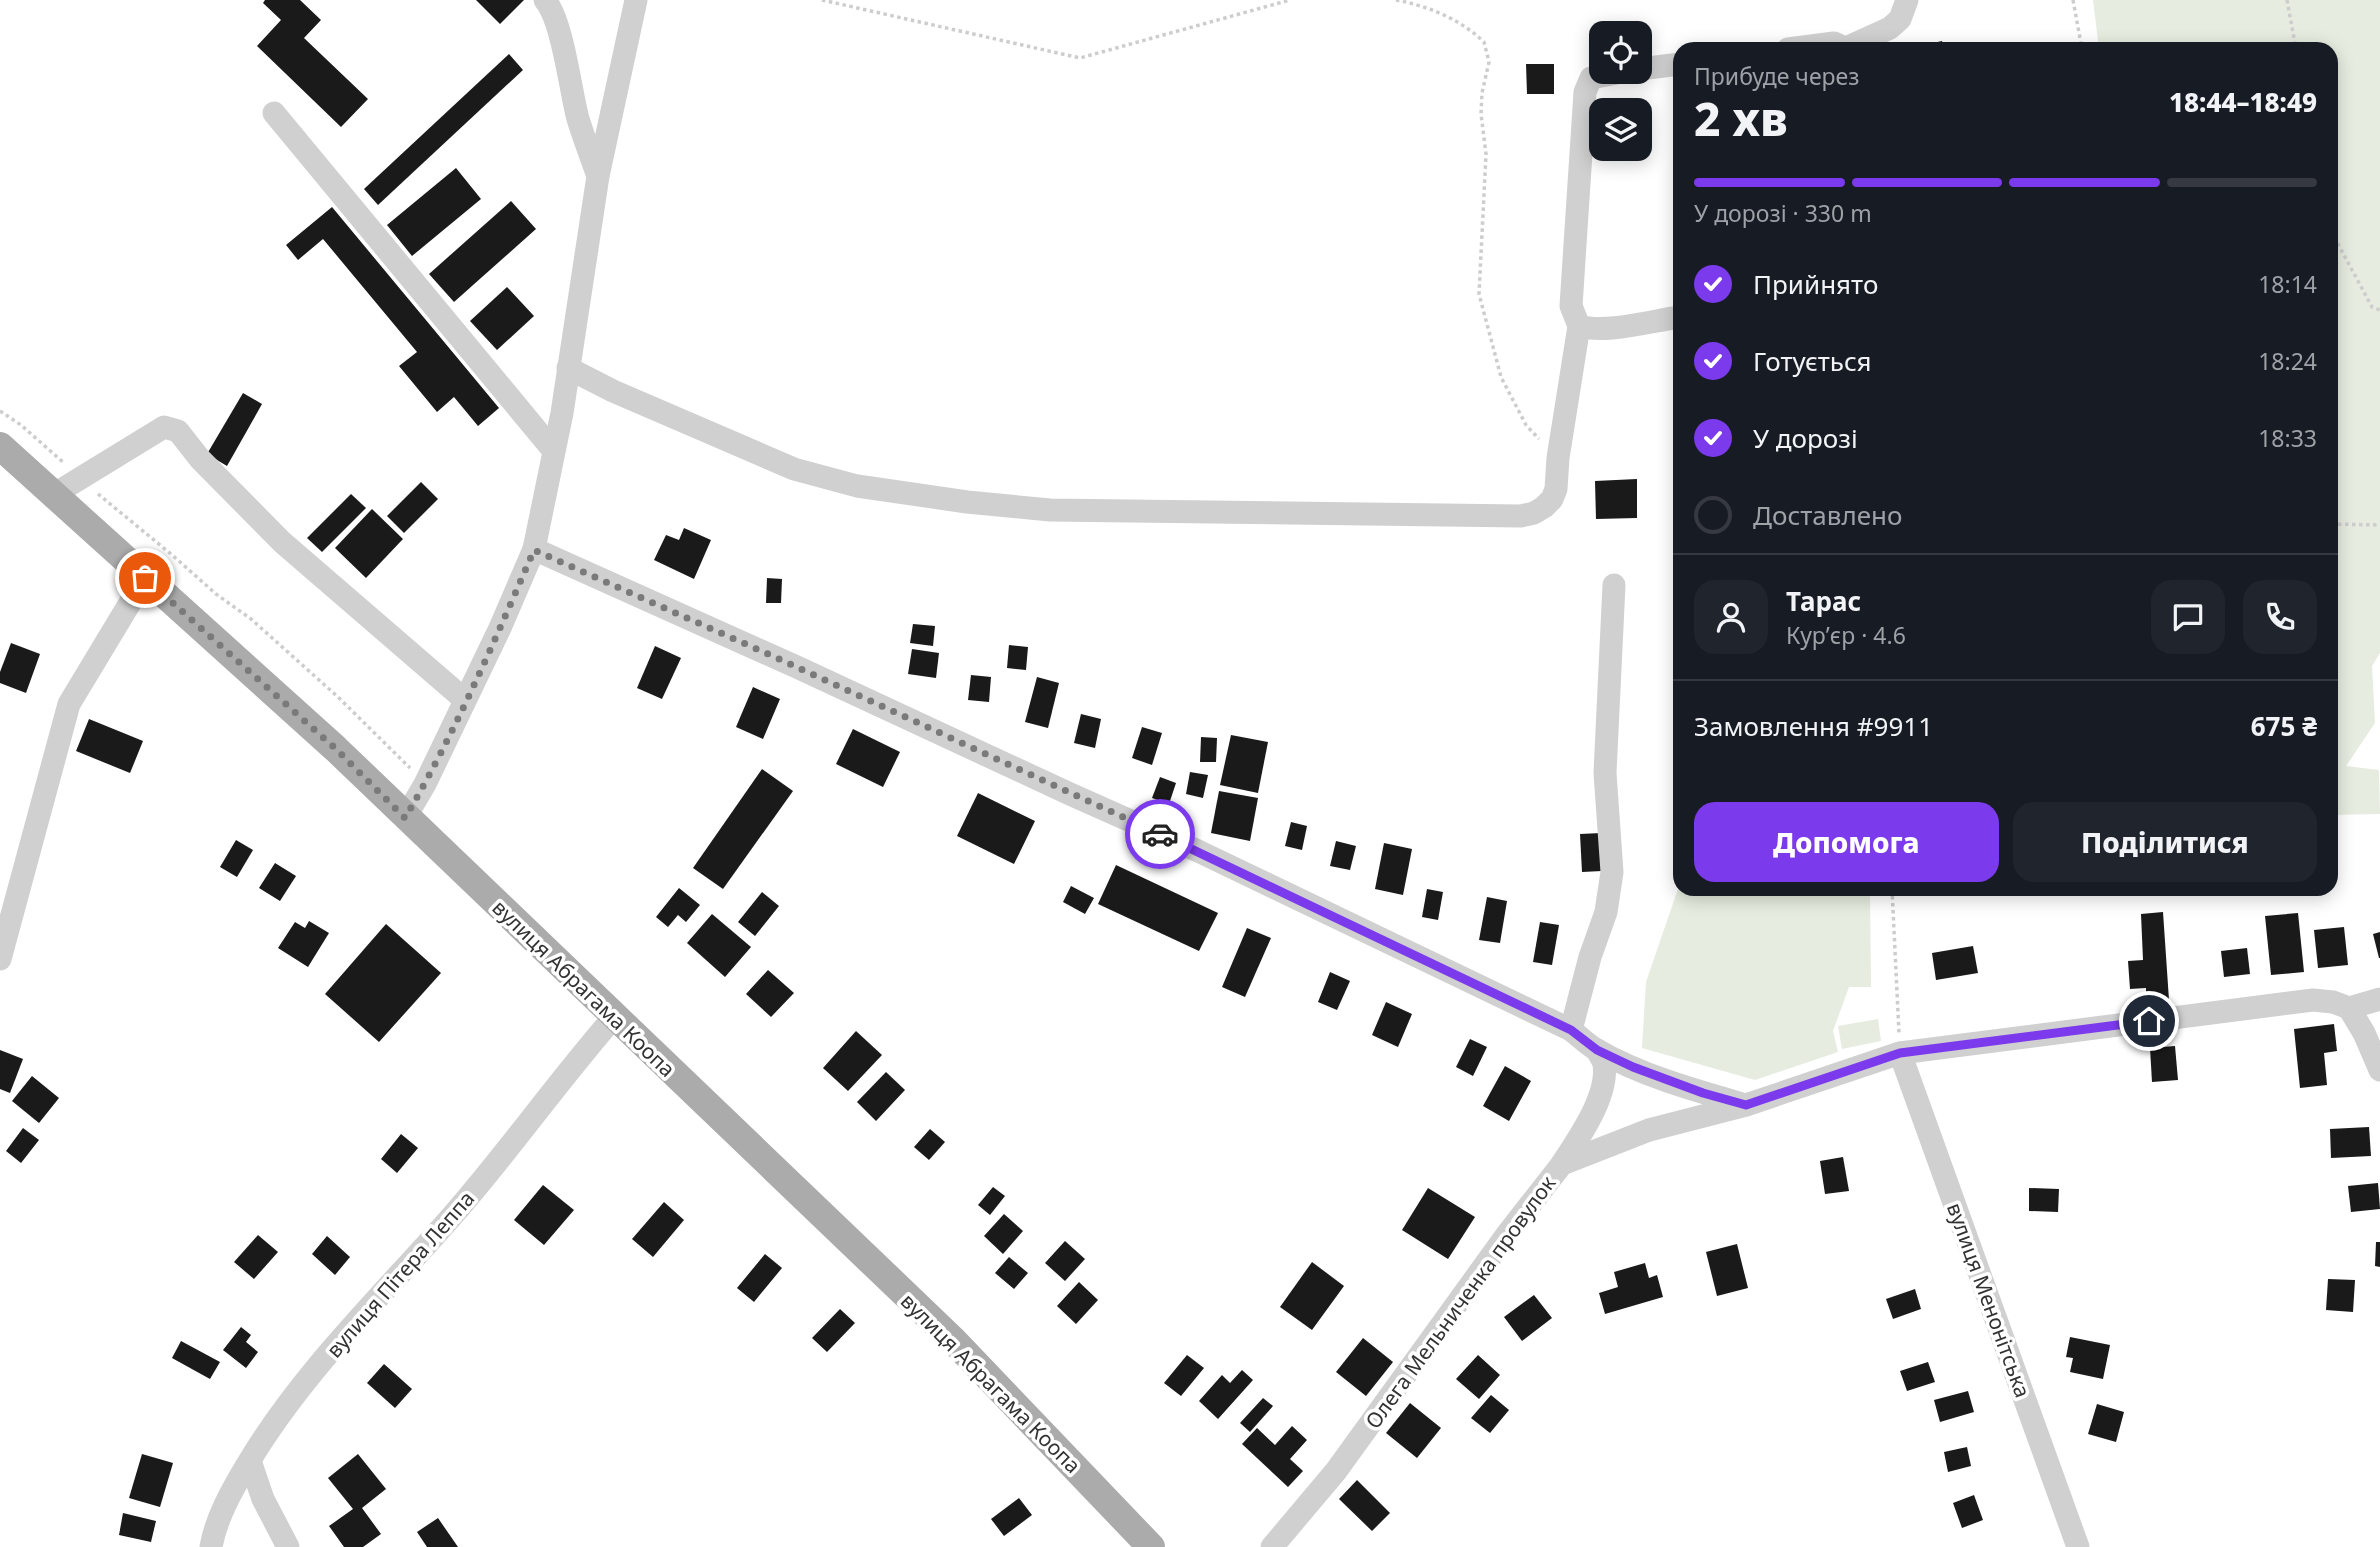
<!DOCTYPE html>
<html lang="uk">
<head>
<meta charset="utf-8">
<style>
  :root { --surface:#171b24; --page:#20242c; --text:#f1f3f6; --muted:#9ea1a6; --line:#363941; --accent:#7c3aed }
  body { margin:0; font-family:"Noto Sans",sans-serif; background:var(--page); color:var(--text); height:100vh; display:flex; flex-direction:column; font-size:26px; white-space:nowrap }
  * { box-sizing:border-box; margin:0 }
  p { font-size:23px; color:var(--muted) }
  .icon { flex:none; width:38px; height:38px; fill:none; stroke:currentColor; stroke-width:2; stroke-linecap:round; stroke-linejoin:round }
  .map { position:relative; flex:1; overflow:hidden }
  .side { position:absolute; left:1673px; top:42px; width:665px; height:854px; display:flex; flex-direction:column; background:var(--surface); border-radius:21px; box-shadow:0 4px 18px #0003 }
  .side>* { flex:none }
  .buttons { position:absolute; left:1589px; top:21px; display:grid; gap:14px }
  .buttons a { display:grid; place-items:center; width:63px; height:63px; border-radius:14px; background:var(--surface); box-shadow:0 4px 18px #0003; font-size:35px }
  .pin { position:absolute; display:grid; place-items:center; width:60px; height:60px; color:#fff; margin:-30px; border:4px solid #fff; border-radius:50%; box-shadow:0 2px 7px #0007 }
  .courier { position:absolute; display:grid; place-items:center; width:70px; height:70px; margin:-35px; border:5px solid #7c3aed; border-radius:50%; background:#fff; color:#222; box-shadow:0 2px 9px #0007 }
  .overview em { font-style:normal; font-weight:800 }
  .overview div { display:flex; flex-direction:column-reverse }
  .overview { display:flex; align-items:center; justify-content:space-between; height:119px; padding:0 21px }
  h1 { font-size:46px; font-weight:800; line-height:52px }
  .bar { display:grid; grid-template-columns:repeat(4,1fr); gap:10px 7px; align-content:center; height:84px; padding:0 21px }
  .bar i { height:9px; border-radius:5px; background:var(--line) }
  .bar .current { background:var(--accent) }
  .bar p { grid-column:span 4 }
  .line { display:flex; align-items:center; gap:18px; padding:0 21px; border-top:2px solid var(--line) }
  .line div { flex:1 }
  .round { display:grid; place-items:center; flex:none; width:74px; height:74px; border-radius:21px; background:var(--page) }
  ol { padding:0 21px; list-style:none }
  li { display:flex; align-items:center; gap:21px; height:77px }
  li p { margin-inline-start:auto }
  li .icon { padding:7px; border-radius:50%; background:var(--accent); color:#fff; stroke-width:4 }
  li:last-child { color:var(--muted) }
  li i { width:38px; height:38px; border:4px solid var(--line); border-radius:50% }
  .cta { display:flex; gap:14px; margin-top:auto; padding:14px 21px }
  .cta a { flex:1; height:80px; border-radius:21px; background:var(--accent); color:#fff; font-size:28px; font-weight:800; line-height:80px; text-align:center }
  .cta a+a { background:var(--page); color:var(--text) }
  .map>svg:first-child { display:block }
  .green { fill:#e6ecdf }
  .building { fill:#1a1a1a }
  .lines { fill:none; stroke-linecap:round; stroke-linejoin:round }
  .path { stroke:#cdcdcd; stroke-width:3.5; stroke-dasharray:3.5 3.5; stroke-linecap:butt }
  .minor { stroke:#d0d0d0; stroke-width:23 }
  .major { stroke:#ababab; stroke-width:28 }
  .done { stroke:#7a7a7a; stroke-width:7; stroke-dasharray:0 12.6 }
  .route { stroke:#7c3aed; stroke-width:9 }
  .labels { text-anchor:middle; dominant-baseline:central; stroke-width:7; stroke-linejoin:round; paint-order:stroke }
  .street-label { font-size:21px; fill:#333; stroke:#fff }
</style>
</head>
<body>
<div class="map">
<svg width="2380" height="1547" viewBox="0 0 2380 1547">
  <rect width="100%" height="100%" fill="#fff"/>
  <!-- green -->
  <g class="green">
    <polygon points="2093,0 2380,0 2380,653 2372,666 2375,723 2346,766 2379,770 2380,814 2331,815 2331,49 2099,49"/>
    <polygon points="1680,883 1680,889 1870,889 1871,987 1849,987 1833,1031 1838,1052 1755,1080 1642,1048 1646,982"/>
    <polygon points="1878,1019 1881,1041 1842,1049 1838,1026"/>
  </g>
  <!-- building -->
  <g class="building">
    <polygon points="265,0 300,0 321,20 304,38 368,99 341,127 257,46 281,20 263,3"/>
    <polygon points="476,0 524,0 500,24"/>
    <polygon points="1942,41 1944,49 1911,49 1911,48"/>
    <polygon points="509,54 523,70 378,205 364,189"/>
    <polygon points="1526,64 1554,64 1554,94 1527,94"/>
    <polygon points="456,168 481,199 412,256 387,225"/>
    <polygon points="511,201 536,229 454,302 429,274"/>
    <polygon points="332,207 499,408 478,426 454,397 437,412 399,366 417,352 323,239 298,260 286,245"/>
    <polygon points="507,287 534,316 497,350 470,321"/>
    <polygon points="243,393 262,404 227,466 207,454"/>
    <polygon points="1637,479 1637,518 1596,519 1595,481"/>
    <polygon points="421,482 438,499 404,533 387,516"/>
    <polygon points="351,494 366,508 322,552 307,538"/>
    <polygon points="372,509 403,539 366,578 335,548"/>
    <polygon points="684,528 711,540 694,579 654,560 666,535 679,540"/>
    <polygon points="767,578 782,579 781,603 766,603"/>
    <polygon points="913,624 935,626 933,646 910,643"/>
    <polygon points="11,643 40,654 26,693 0,683 0,672"/>
    <polygon points="1009,645 1028,647 1026,670 1007,668"/>
    <polygon points="655,646 681,658 662,699 637,688"/>
    <polygon points="912,649 939,653 936,678 908,674"/>
    <polygon points="971,675 991,677 989,702 968,700"/>
    <polygon points="1037,677 1059,683 1048,728 1025,722"/>
    <polygon points="753,687 780,699 763,739 736,727"/>
    <polygon points="1081,714 1101,719 1095,748 1074,743"/>
    <polygon points="89,719 143,741 130,773 76,751"/>
    <polygon points="1142,727 1162,733 1152,765 1132,758"/>
    <polygon points="853,729 900,752 883,787 836,764"/>
    <polygon points="1231,735 1268,742 1258,793 1220,785"/>
    <polygon points="1201,737 1217,738 1216,762 1200,762"/>
    <polygon points="762,769 793,791 723,889 693,868"/>
    <polygon points="1190,772 1208,775 1203,798 1186,794"/>
    <polygon points="1160,777 1176,783 1169,804 1152,798"/>
    <polygon points="1219,791 1258,798 1250,841 1211,833"/>
    <polygon points="978,793 1035,821 1014,864 957,836"/>
    <polygon points="1291,822 1307,826 1302,850 1285,846"/>
    <polygon points="1601,833 1602,871 1582,872 1580,834"/>
    <polygon points="236,840 253,850 237,877 220,867"/>
    <polygon points="1336,841 1356,846 1350,870 1330,866"/>
    <polygon points="1384,843 1412,849 1403,895 1375,889"/>
    <polygon points="275,863 296,876 280,901 259,888"/>
    <polygon points="1116,865 1218,913 1199,951 1098,904"/>
    <polygon points="1071,886 1094,898 1085,914 1063,902"/>
    <polygon points="679,888 700,905 686,922 678,915 668,927 656,917"/>
    <polygon points="1427,889 1443,892 1438,920 1422,917"/>
    <polygon points="762,892 779,906 755,936 738,922"/>
    <polygon points="1487,897 1507,901 1500,943 1479,940"/>
    <polygon points="2163,912 2169,1000 2146,1002 2146,988 2130,989 2128,961 2143,960 2141,914"/>
    <polygon points="2298,913 2304,972 2271,975 2265,916"/>
    <polygon points="712,914 751,947 725,977 687,943"/>
    <polygon points="309,921 329,933 308,967 278,948 295,922 305,928"/>
    <polygon points="1540,922 1559,925 1552,965 1533,962"/>
    <polygon points="386,924 441,973 379,1042 325,994"/>
    <polygon points="2344,927 2348,965 2318,968 2314,930"/>
    <polygon points="1247,928 1271,938 1245,997 1222,987"/>
    <polygon points="2380,932 2380,958 2379,958 2373,934"/>
    <polygon points="1973,946 1978,973 1936,980 1932,953"/>
    <polygon points="2247,948 2250,974 2224,977 2221,951"/>
    <polygon points="768,970 794,993 771,1017 746,994"/>
    <polygon points="1330,972 1350,981 1337,1010 1318,1002"/>
    <polygon points="1386,1002 1412,1014 1398,1047 1372,1035"/>
    <polygon points="2334,1024 2337,1051 2324,1053 2327,1085 2300,1088 2294,1029"/>
    <polygon points="856,1031 882,1055 848,1091 823,1068"/>
    <polygon points="1470,1039 1487,1047 1473,1076 1456,1067"/>
    <polygon points="2175,1046 2178,1080 2152,1082 2150,1048"/>
    <polygon points="0,1050 23,1059 10,1093 0,1089"/>
    <polygon points="1505,1066 1531,1081 1509,1121 1483,1106"/>
    <polygon points="886,1072 905,1090 876,1121 857,1102"/>
    <polygon points="32,1076 59,1098 39,1123 12,1101"/>
    <polygon points="2369,1127 2371,1156 2331,1158 2330,1129"/>
    <polygon points="23,1128 39,1140 21,1163 6,1151"/>
    <polygon points="930,1129 945,1142 929,1160 914,1147"/>
    <polygon points="401,1134 418,1148 397,1173 381,1159"/>
    <polygon points="1843,1157 1849,1191 1825,1194 1820,1161"/>
    <polygon points="2378,1183 2380,1209 2351,1212 2348,1186"/>
    <polygon points="543,1185 574,1210 544,1245 514,1220"/>
    <polygon points="993,1187 1005,1196 990,1215 978,1205"/>
    <polygon points="1428,1188 1475,1217 1448,1259 1402,1230"/>
    <polygon points="2029,1188 2059,1189 2058,1212 2029,1211"/>
    <polygon points="664,1202 684,1220 653,1257 632,1239"/>
    <polygon points="1004,1214 1023,1231 1003,1254 984,1236"/>
    <polygon points="258,1235 278,1252 254,1279 234,1262"/>
    <polygon points="327,1236 350,1257 335,1275 312,1254"/>
    <polygon points="1065,1241 1085,1259 1065,1281 1045,1263"/>
    <polygon points="2376,1242 2380,1242 2380,1267 2375,1266"/>
    <polygon points="1737,1244 1748,1288 1717,1296 1706,1252"/>
    <polygon points="765,1254 782,1268 754,1302 737,1288"/>
    <polygon points="1009,1257 1028,1273 1014,1289 995,1273"/>
    <polygon points="1312,1262 1344,1286 1312,1330 1280,1307"/>
    <polygon points="1645,1263 1649,1278 1657,1275 1663,1297 1605,1314 1599,1293 1618,1287 1614,1272"/>
    <polygon points="2328,1279 2355,1280 2353,1312 2326,1310"/>
    <polygon points="1079,1282 1098,1300 1076,1324 1057,1306"/>
    <polygon points="1915,1289 1921,1309 1893,1319 1886,1299"/>
    <polygon points="1534,1295 1552,1318 1522,1341 1504,1317"/>
    <polygon points="840,1309 855,1323 827,1352 812,1338"/>
    <polygon points="241,1327 251,1335 246,1342 258,1352 246,1368 223,1350"/>
    <polygon points="2070,1337 2110,1345 2103,1379 2070,1372 2073,1358 2066,1357"/>
    <polygon points="1363,1338 1393,1362 1366,1396 1336,1372"/>
    <polygon points="181,1341 220,1362 210,1379 172,1358"/>
    <polygon points="1187,1355 1204,1368 1181,1396 1164,1383"/>
    <polygon points="1478,1355 1500,1375 1479,1399 1456,1379"/>
    <polygon points="1928,1362 1935,1382 1907,1391 1900,1371"/>
    <polygon points="384,1364 412,1389 395,1408 367,1383"/>
    <polygon points="1242,1370 1253,1380 1218,1419 1199,1401 1222,1375 1230,1383"/>
    <polygon points="1968,1391 1974,1412 1940,1422 1934,1400"/>
    <polygon points="1491,1395 1509,1410 1490,1433 1471,1418"/>
    <polygon points="1263,1398 1273,1406 1250,1432 1240,1423"/>
    <polygon points="1410,1403 1441,1428 1417,1458 1386,1433"/>
    <polygon points="2097,1404 2124,1412 2116,1442 2088,1434"/>
    <polygon points="1292,1426 1307,1440 1290,1459 1303,1471 1288,1487 1242,1444 1257,1428 1275,1445"/>
    <polygon points="1967,1447 1971,1466 1948,1472 1944,1452"/>
    <polygon points="142,1454 173,1463 160,1507 129,1498"/>
    <polygon points="358,1454 386,1489 362,1508 381,1534 363,1547 344,1547 329,1526 353,1509 328,1478"/>
    <polygon points="1357,1480 1390,1513 1372,1531 1339,1499"/>
    <polygon points="1974,1495 1983,1520 1962,1528 1953,1503"/>
    <polygon points="1019,1498 1032,1515 1004,1536 991,1519"/>
    <polygon points="123,1513 156,1521 151,1542 119,1535"/>
    <polygon points="438,1518 458,1547 427,1547 417,1532"/>
  </g>
  <g class="lines">
    <!-- path -->
    <g class="path">
      <polyline points="822,0 1080,58 1290,0"/>
      <path d="M1396,0C1428,6 1460,19 1484,42L1489,62L1482,93L1481,114L1486,154L1479,294L1501,377L1526,425L1539,439"/>
      <polyline points="2073,0 2082,49"/>
      <polyline points="2287,0 2296,49"/>
      <polyline points="2331,231 2372,307 2380,310"/>
      <polyline points="0,411 21,425 64,463"/>
      <polyline points="98,494 171,554 216,594 251,619 338,697 410,768"/>
      <polyline points="2331,524 2380,525"/>
      <polyline points="1892,889 1899,1033"/>
    </g>
    <!-- minor -->
    <g class="minor">
      <path d="M545,0C563,22 570,89 578,119C584,138 591,157 598,176"/>
      <polyline points="1846,48 1890,28 1900,19 1907,0"/>
      <polyline points="1788,49 1834,43 1847,49"/>
      <polyline points="1640,69 1680,64"/>
      <polyline points="274,113 553,450"/>
      <path d="M1579,326C1606,334 1651,321 1680,317"/>
      <polyline points="568,368 613,391 794,469 857,486 967,502 1050,510 1521,516 1534,513 1544,507 1552,499 1556,489 1558,458 1579,326 1571,306 1585,92 1591,78 1622,72"/>
      <polyline points="53,495 164,427 178,431 200,459 282,542 465,700"/>
      <path d="M534,549L799,668L1070,794L1198,851L1571,1030C1580,1037 1588,1045 1597,1050C1642,1076 1697,1091 1746,1105"/>
      <polyline points="405,818 425,784 500,628 534,549 562,413 598,176 636,0"/>
      <polyline points="0,959 69,704 145,578"/>
      <polyline points="2349,1008 2364,1033 2380,1070"/>
      <polyline points="2349,1008 2380,999"/>
      <polyline points="1571,1030 1590,957 1606,912 1612,872 1605,773 1614,585"/>
      <polyline points="1900,1053 2078,1547"/>
      <path d="M1562,1164C1578,1139 1609,1096 1604,1064C1603,1060 1599,1054 1597,1050"/>
      <polyline points="250,1461 263,1499 288,1547"/>
      <path d="M211,1547C216,1518 232,1490 247,1465C302,1372 382,1296 453,1215C509,1151 558,1081 614,1017"/>
      <polyline points="1272,1547 1336,1471 1508,1233 1562,1164 1649,1130 1746,1105 1900,1053 2313,1000 2333,1002 2349,1008"/>
    </g>
    <!-- major -->
    <polyline class="major" points="0,446 336,749 952,1339 1151,1547"/>
  </g>
  <g class="lines">
    <!-- done -->
    <path class="done" d="M145,578L336,749L405,818C455,733 495,640 534,550L777,658L1160,834"/>
    <!-- route -->
    <polyline class="route" points="1160,834 1571,1030 1597,1050 1633,1067 1703,1093 1746,1105 1900,1053 2149,1021"/>
  </g>
  <g class="labels">
    <!-- street labels -->
    <g class="street-label">
      <text transform="translate(584 988) rotate(44)">вулиця Абрагама Коопа</text>
      <text transform="translate(400 1274) rotate(-49)">вулиця Пітера Леппа</text>
      <text transform="translate(1989 1300) rotate(70)">вулиця Менонітська</text>
      <text transform="translate(1460 1302) rotate(-54)">Олега Мельниченка провулок</text>
      <text transform="translate(991 1383) rotate(45)">вулиця Абрагама Коопа</text>
    </g>
  </g>
</svg>
<div class="buttons">
<a><svg class="icon" aria-label="locate" viewBox="0 0 24 24"><circle cx="12" cy="12" r="6"/><path d="M12 2v4M12 18v4M2 12h4M18 12h4"/></svg></a>
<a><svg class="icon" aria-label="layers" viewBox="0 0 24 24"><path d="M12 4l9 5-9 5-9-5zM3 14l9 5 9-5"/></svg></a>
</div>
<div class="pin" style="left:145px;top:578px;background:#ea580c"><svg class="icon" aria-label="bag" viewBox="0 0 24 24"><path d="M5 8h14l-1 12H6zM9 8a3 3 0 0 1 6 0"/></svg></div>
<div class="pin" style="left:2149px;top:1021px;background:#1f2937"><svg class="icon" aria-label="home" viewBox="0 0 24 24"><path d="M3 11l9-7 9 7M6 9v11h12V9"/></svg></div>
<div class="courier" style="left:1160px;top:834px"><svg class="icon" aria-label="car" viewBox="0 0 24 24"><path d="M5 17H2v-5l4-1 3-4h7l3 4 3 1v5h-3M9 17h6M6 11h13"/><circle cx="7" cy="17" r="2"/><circle cx="17" cy="17" r="2"/></svg></div>
<section class="side">
<div class="overview"><div><h1>2 хв</h1><p>Прибуде через</p></div><em>18:44–18:49</em></div>
<div class="bar"><i class="current"></i><i class="current"></i><i class="current"></i><i></i><p>У дорозі · 330 m</p></div>
<ol>
<li><svg class="icon" aria-label="check" viewBox="0 0 24 24"><path d="M5 12l5 5 9-10"/></svg>Прийнято<p>18:14</p></li>
<li><svg class="icon" aria-label="check" viewBox="0 0 24 24"><path d="M5 12l5 5 9-10"/></svg>Готується<p>18:24</p></li>
<li><svg class="icon" aria-label="check" viewBox="0 0 24 24"><path d="M5 12l5 5 9-10"/></svg>У дорозі<p>18:33</p></li>
<li><i></i>Доставлено</li>
</ol>
<div class="line" style="height:126px"><a class="round"><svg class="icon" aria-label="person" viewBox="0 0 24 24"><circle cx="12" cy="8" r="4"/><path d="M4 21q1-7 8-7t8 7"/></svg></a><div><b>Тарас</b><p>Кур’єр · 4.6</p></div><a class="round"><svg class="icon" aria-label="chat" viewBox="0 0 24 24"><path d="M4 5h16v11H9l-5 4z"/></svg></a><a class="round"><svg class="icon" aria-label="phone" viewBox="0 0 24 24"><path d="M5 4h4l2 5-3 2q2 4 5 5l2-3 5 2v4C11 20 4 13 5 4z"/></svg></a></div>
<div class="line" style="height:91px"><div>Замовлення #9911</div><b>675 ₴</b></div>
<div class="cta"><a>Допомога</a><a>Поділитися</a></div>
</section>
</div>
</body>
</html>
